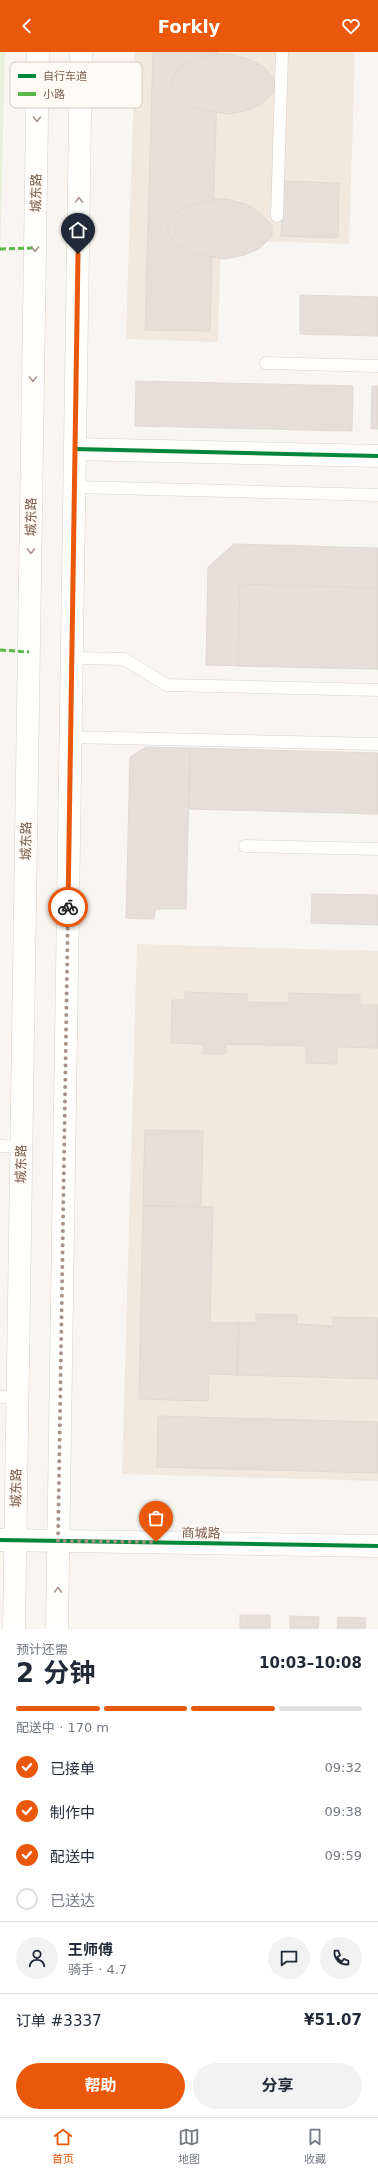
<!DOCTYPE html>
<html lang="zh">
<head>
<meta charset="utf-8">
<style>
  :root { --surface:#fff; --page:#f2f2f3; --text:#1f2937; --muted:#747a83; --line:#e0e1e3; --accent:#ea580c }
  body { margin:0; font-family:"DejaVu Sans","Noto Sans SC",sans-serif; background:var(--page); color:var(--text); height:100vh; display:flex; flex-direction:column; font-size:15px; white-space:nowrap }
  * { box-sizing:border-box; margin:0 }
  p { font-size:13px; color:var(--muted) }
  .icon { flex:none; width:22px; height:22px; fill:none; stroke:currentColor; stroke-width:2; stroke-linecap:round; stroke-linejoin:round }
  .map { position:relative; height:1577px; overflow:hidden }
  .sheet { display:flex; flex-direction:column; background:var(--surface); flex:1 }
  .sheet>* { flex:none }
  .pin { position:absolute; display:grid; place-items:center; width:34px; height:34px; color:#fff; margin:-41px -17px; border-radius:50% 50% 50% 0; rotate:-45deg; box-shadow:0 0 4px #0007 }
  .pin .icon { rotate:45deg }
  .courier { position:absolute; display:grid; place-items:center; width:40px; height:40px; margin:-20px; border:3px solid #ea580c; border-radius:50%; background:#fff; color:#222; box-shadow:0 1px 5px #0007 }
  .overview em { font-style:normal; font-weight:700 }
  .overview div { display:flex; flex-direction:column-reverse }
  .overview { display:flex; align-items:center; justify-content:space-between; height:68px; padding:0 16px }
  h1 { font-size:26px; font-weight:700; line-height:30px }
  .bar { display:grid; grid-template-columns:repeat(4,1fr); gap:6px 4px; align-content:center; height:48px; padding:0 16px }
  .bar i { height:5px; border-radius:3px; background:var(--line) }
  .bar .on { background:var(--accent) }
  .bar p { grid-column:span 4 }
  .line { display:flex; align-items:center; gap:10px; padding:0 16px; border-top:1px solid var(--line) }
  .line div { flex:1 }
  .round { display:grid; place-items:center; flex:none; width:42px; height:42px; border-radius:21px; background:var(--page) }
  ol { padding:0 16px; list-style:none }
  li { display:flex; align-items:center; gap:12px; height:44px }
  li p { margin-inline-start:auto }
  li .icon { padding:4px; border-radius:50%; background:var(--accent); color:#fff; stroke-width:4 }
  li:last-child { color:var(--muted) }
  li i { width:22px; height:22px; border:2px solid var(--line); border-radius:50% }
  .button { display:flex; gap:8px; margin-top:auto; padding:8px 16px }
  .button a { flex:1; height:46px; border-radius:24px; background:var(--accent); color:#fff; font-size:16px; font-weight:700; line-height:46px; text-align:center }
  .button a+a { background:var(--page); color:var(--text) }
  header { display:flex; justify-content:space-between; align-items:center; height:52px; padding:0 16px; background:var(--accent); color:#fff; font-size:18px; font-weight:700 }
  .tabs { display:flex; justify-content:space-around; align-items:center; height:56px; border-top:1px solid var(--line); background:var(--surface); font-size:11px; color:var(--muted) }
  .tabs a { display:grid; justify-items:center; gap:2px }
  .tabs .on { color:var(--accent) }
  .map>svg:first-child { display:block }
  .residential { fill:#f2e8de }
  .green { fill:#e7f0db }
  .building { fill:#e6ded7; stroke:#e2d8d2 }
  .lines { fill:none; stroke-linecap:round; stroke-linejoin:round }
  .service-casing { stroke:#d7d1cb; stroke-width:13 }
  .minor-casing { stroke:#d7d1cb; stroke-width:23 }
  .tertiary-casing { stroke:#d7d1cb; stroke-width:23 }
  .secondary-casing { stroke:#d9d2cb; stroke-width:23 }
  .service { stroke:#fefefd; stroke-width:12 }
  .minor { stroke:#fefefd; stroke-width:22 }
  .tertiary { stroke:#fefefd; stroke-width:22 }
  .secondary { stroke:#fefefd; stroke-width:22 }
  .quiet { stroke:#58b947; stroke-width:3; stroke-dasharray:6 3; stroke-linecap:butt }
  .cycleway-casing { stroke:#fffaf3; stroke-width:6 }
  .cycleway { stroke:#00873e; stroke-width:4 }
  .oneway { stroke:#a8958b }
  .done { stroke:#a69286; stroke-width:4; stroke-dasharray:0 7.2 }
  .route { stroke:#ea580c; stroke-width:5 }
  .labels { text-anchor:middle; dominant-baseline:central; stroke-width:3.5; stroke-linejoin:round; paint-order:stroke }
  .street-label { font-size:13px; fill:#7a5c4d; stroke:#fffaf3 }
  .key { fill:#fffaf3; stroke:#d7cbc1; stroke-width:1 }
  .key-label { font-size:11px; fill:#7a5c4d }
</style>
</head>
<body>
<header><svg class="icon" aria-label="back" viewBox="0 0 24 24"><path d="M15 5l-7 7 7 7"/></svg>Forkly<svg class="icon" aria-label="heart" viewBox="0 0 24 24"><path d="M12 20l-8-8c-3-5 5-10 8-4 3-6 11-1 8 4z"/></svg></header>
<div class="map">
<svg width="378" height="1577" viewBox="0 0 378 1577">
  <rect width="100%" height="100%" fill="#f9f5f0"/>
  <!-- residential -->
  <g class="residential">
    <polygon points="135,0 355,0 349,192 221,188 218,290 126,287"/>
    <polygon points="137,892 378,899 378,1429 122,1422"/>
  </g>
  <!-- green -->
  <polygon class="green" points="0,0 5,0 0,207"/>
  <!-- building -->
  <g class="building">
    <polygon points="153,0 218,0 210,279 145,278"/>
    <polygon points="221,2 230,2 251,8 264,15 275,28 275,39 263,51 249,58 228,62 197,57 181,48 171,36 172,26 180,14 199,6"/>
    <polygon points="283,129 339,131 338,186 281,184"/>
    <polygon points="218,147 227,147 248,153 260,161 272,174 272,184 259,197 245,203 225,207 194,202 178,194 168,181 168,171 177,160 196,151"/>
    <polygon points="300,243 378,245 378,284 300,282"/>
    <polygon points="136,329 353,334 352,379 135,374"/>
    <polygon points="372,334 378,334 378,377 371,377"/>
    <polygon points="234,492 378,496 378,617 206,613 208,515"/>
    <polygon points="240,532 378,536 378,617 238,614"/>
    <polygon points="146,695 190,696 186,857 155,857 154,867 126,866 130,705"/>
    <polygon points="190,696 378,701 378,762 189,757"/>
    <polygon points="312,842 378,843 378,873 311,871"/>
    <polygon points="185,940 247,942 247,950 288,951 289,941 360,943 360,953 378,953 378,996 337,995 337,1012 306,1011 307,994 226,992 226,1002 203,1002 204,992 171,991 172,948 185,948"/>
    <polygon points="145,1078 203,1079 201,1155 143,1154"/>
    <polygon points="143,1154 213,1155 210,1271 239,1271 237,1323 209,1322 208,1349 139,1347"/>
    <polygon points="256,1262 297,1263 296,1272 333,1274 333,1265 378,1266 378,1327 237,1323 239,1271 256,1271"/>
    <polygon points="158,1364 378,1370 378,1421 157,1415"/>
    <rect x="240" y="1563" width="30" height="14"/>
    <polygon points="290,1564 319,1565 318,1577 290,1577"/>
    <polygon points="338,1565 366,1566 365,1577 337,1577"/>
  </g>
  <g class="lines">
    <defs>
      <g id="service">
        <polyline points="277,164 282,0"/>
        <polyline points="266,311 378,314"/>
        <polyline points="75,435 378,443"/>
        <polyline points="72,606 124,607 167,633 378,638"/>
        <polyline points="71,685 378,692"/>
        <polyline points="245,794 378,797"/>
        <polyline points="0,1094 21,1095"/>
        <polyline points="0,1345 18,1346"/>
      </g>
      <polyline id="minor" points="75,397 378,404"/>
      <polyline id="tertiary" points="0,1488 378,1494"/>
      <g id="secondary">
        <polyline points="14,1577 38,0"/>
        <polyline points="57,1577 81,0"/>
      </g>
    </defs>
    <!-- service casing -->
    <use href="#service" class="service-casing"/>
    <!-- minor casing -->
    <use href="#minor" class="minor-casing"/>
    <!-- tertiary casing -->
    <use href="#tertiary" class="tertiary-casing"/>
    <!-- secondary casing -->
    <use href="#secondary" class="secondary-casing"/>
    <!-- service -->
    <use href="#service" class="service"/>
    <!-- minor -->
    <use href="#minor" class="minor"/>
    <!-- tertiary -->
    <use href="#tertiary" class="tertiary"/>
    <!-- secondary -->
    <use href="#secondary" class="secondary"/>
    <!-- quiet -->
    <g class="quiet">
      <polyline points="0,197 35,196"/>
      <polyline points="0,598 29,600"/>
    </g>
    <defs>
      <g id="cycleway">
        <polyline points="75,397 378,404"/>
        <polyline points="0,1488 378,1494"/>
      </g>
    </defs>
    <!-- cycleway casing -->
    <use href="#cycleway" class="cycleway-casing"/>
    <!-- cycleway -->
    <use href="#cycleway" class="cycleway"/>
  </g>
  <!-- one-way arrows -->
  <defs><path id="oneway-chevron" d="M-2-3.5L2.5 0L-2 3.5" fill="none" stroke-width="1.6" stroke-linecap="round" stroke-linejoin="round"/></defs>
  <g class="oneway">
    <use href="#oneway-chevron" transform="translate(37 67) rotate(91)"/>
    <use href="#oneway-chevron" transform="translate(79 148) rotate(-89)"/>
    <use href="#oneway-chevron" transform="translate(35 197) rotate(91)"/>
    <use href="#oneway-chevron" transform="translate(33 327) rotate(91)"/>
    <use href="#oneway-chevron" transform="translate(31 499) rotate(91)"/>
    <use href="#oneway-chevron" transform="translate(58 1538) rotate(-89)"/>
  </g>
  <g class="lines">
    <!-- done -->
    <polyline class="done" points="68,855 58,1489 156,1490"/>
    <!-- route -->
    <polyline class="route" points="68,855 78,202"/>
  </g>
  <g class="labels">
    <!-- street labels -->
    <g class="street-label">
      <text transform="translate(36 141) rotate(-89)">城东路</text>
      <text transform="translate(31 465) rotate(-89)">城东路</text>
      <text transform="translate(26 789) rotate(-89)">城东路</text>
      <text transform="translate(21 1112) rotate(-89)">城东路</text>
      <text transform="translate(16 1436) rotate(-89)">城东路</text>
      <text transform="translate(201 1481) rotate(1)">商城路</text>
    </g>
  </g>
  <!-- legend -->
  <rect x="10" y="10" width="132" height="46" rx="6" class="key"/>
  <rect x="18" y="22" width="18" height="4" fill="#00873e"/>
  <rect x="18" y="40" width="18" height="4" fill="#58b947"/>
  <g class="key-label">
    <text x="43" y="28">自行车道</text>
    <text x="43" y="46">小路</text>
  </g>
</svg>
<div class="pin" style="left:156px;top:1490px;background:#ea580c"><svg class="icon" aria-label="bag" viewBox="0 0 24 24"><path d="M5 8h14l-1 12H6zM9 8a3 3 0 0 1 6 0"/></svg></div>
<div class="pin" style="left:78px;top:202px;background:#1f2937"><svg class="icon" aria-label="home" viewBox="0 0 24 24"><path d="M3 11l9-7 9 7M6 9v11h12V9"/></svg></div>
<div class="courier" style="left:68px;top:855px"><svg class="icon" aria-label="bike" viewBox="0 0 24 24"><circle cx="6" cy="16" r="4"/><circle cx="18" cy="16" r="4"/><path d="M6 16l4-8h5l3 8M10 8l3 8H6M13 5h3"/></svg></div>
</div>
<section class="sheet">
<div class="overview"><div><h1>2 分钟</h1><p>预计还需</p></div><em>10:03–10:08</em></div>
<div class="bar"><i class="on"></i><i class="on"></i><i class="on"></i><i></i><p>配送中 · 170 m</p></div>
<ol>
<li><svg class="icon" aria-label="check" viewBox="0 0 24 24"><path d="M5 12l5 5 9-10"/></svg>已接单<p>09:32</p></li>
<li><svg class="icon" aria-label="check" viewBox="0 0 24 24"><path d="M5 12l5 5 9-10"/></svg>制作中<p>09:38</p></li>
<li><svg class="icon" aria-label="check" viewBox="0 0 24 24"><path d="M5 12l5 5 9-10"/></svg>配送中<p>09:59</p></li>
<li><i></i>已送达</li>
</ol>
<div class="line" style="height:72px"><a class="round"><svg class="icon" aria-label="person" viewBox="0 0 24 24"><circle cx="12" cy="8" r="4"/><path d="M4 21q1-7 8-7t8 7"/></svg></a><div><b>王师傅</b><p>骑手 · 4.7</p></div><a class="round"><svg class="icon" aria-label="chat" viewBox="0 0 24 24"><path d="M4 5h16v11H9l-5 4z"/></svg></a><a class="round"><svg class="icon" aria-label="phone" viewBox="0 0 24 24"><path d="M5 4h4l2 5-3 2q2 4 5 5l2-3 5 2v4C11 20 4 13 5 4z"/></svg></a></div>
<div class="line" style="height:52px"><div>订单 #3337</div><b>¥51.07</b></div>
<div class="button"><a>帮助</a><a>分享</a></div>
</section>
<nav class="tabs">
<a class="on"><svg class="icon" aria-label="home" viewBox="0 0 24 24"><path d="M3 11l9-7 9 7M6 9v11h12V9"/></svg>首页</a>
<a><svg class="icon" aria-label="map" viewBox="0 0 24 24"><path d="M3 6l6-2 6 2 6-2v14l-6 2-6-2-6 2zM9 4v14M15 6v14"/></svg>地图</a>
<a><svg class="icon" aria-label="saved" viewBox="0 0 24 24"><path d="M7 4h10v16l-5-4-5 4z"/></svg>收藏</a>
</nav>
</body>
</html>
